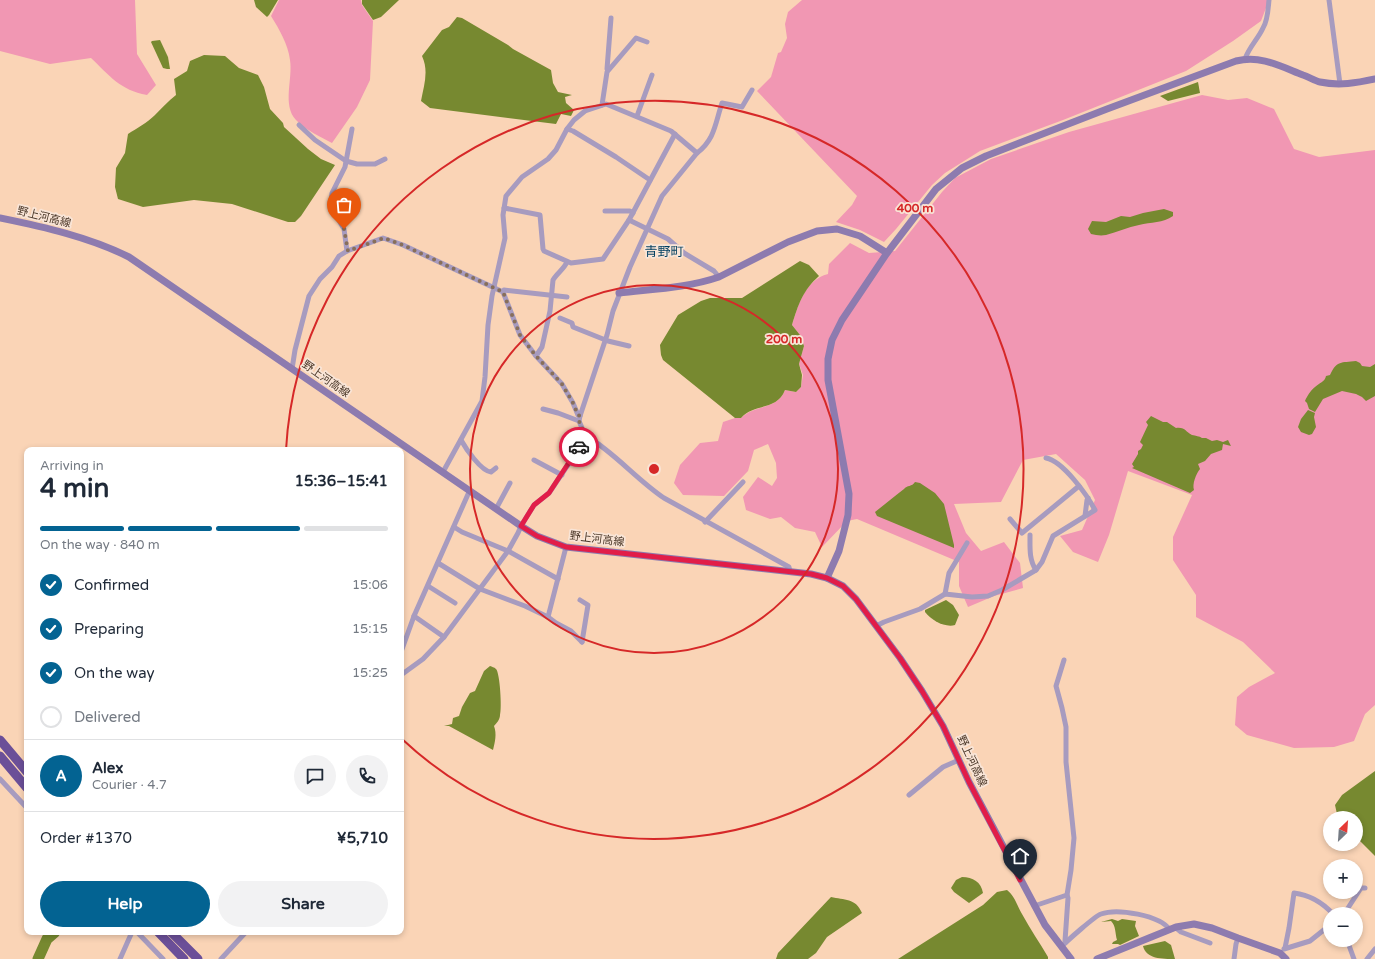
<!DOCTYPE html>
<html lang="en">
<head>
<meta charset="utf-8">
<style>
  :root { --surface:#fff; --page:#f2f2f3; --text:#1f2937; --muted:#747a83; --line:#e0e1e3; --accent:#036392 }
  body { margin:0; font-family:"Varela Round","Noto Sans JP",sans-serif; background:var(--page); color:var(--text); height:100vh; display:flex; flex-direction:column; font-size:15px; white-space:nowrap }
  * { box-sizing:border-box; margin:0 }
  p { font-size:13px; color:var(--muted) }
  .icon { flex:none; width:22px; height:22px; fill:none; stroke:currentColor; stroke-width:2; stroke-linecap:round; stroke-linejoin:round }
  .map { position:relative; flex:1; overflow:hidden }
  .details { position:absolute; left:24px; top:447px; width:380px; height:488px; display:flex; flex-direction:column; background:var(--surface); border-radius:8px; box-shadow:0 2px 6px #0003 }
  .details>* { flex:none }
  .needle { width:26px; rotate:25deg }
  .fabs { position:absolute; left:1323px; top:811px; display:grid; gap:8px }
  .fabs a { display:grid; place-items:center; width:40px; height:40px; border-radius:50%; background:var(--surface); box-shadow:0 2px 6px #0003; font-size:20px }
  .pin { position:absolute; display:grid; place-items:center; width:34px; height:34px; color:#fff; margin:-41px -17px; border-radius:50% 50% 50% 0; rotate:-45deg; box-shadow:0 0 4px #0007 }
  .pin .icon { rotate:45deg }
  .courier { position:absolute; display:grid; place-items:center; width:40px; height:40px; margin:-20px; border:3px solid #e11d48; border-radius:50%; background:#fff; color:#222; box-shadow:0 1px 5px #0007 }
  .summary em { font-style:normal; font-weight:800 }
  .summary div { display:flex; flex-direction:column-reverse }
  .summary { display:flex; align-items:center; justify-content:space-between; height:68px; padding:0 16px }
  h1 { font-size:26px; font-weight:800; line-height:30px }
  .bar { display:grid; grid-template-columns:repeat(4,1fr); gap:6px 4px; align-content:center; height:48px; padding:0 16px }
  .bar i { height:5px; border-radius:3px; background:var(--line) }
  .bar .active { background:var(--accent) }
  .bar p { grid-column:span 4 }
  .line { display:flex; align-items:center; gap:10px; padding:0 16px; border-top:1px solid var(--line) }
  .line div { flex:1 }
  .round { display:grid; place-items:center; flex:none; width:42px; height:42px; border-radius:21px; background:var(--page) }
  ol { padding:0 16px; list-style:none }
  li { display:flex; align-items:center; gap:12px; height:44px }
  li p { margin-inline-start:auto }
  li .icon { padding:4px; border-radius:50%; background:var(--accent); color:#fff; stroke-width:4 }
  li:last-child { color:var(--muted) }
  li i { width:22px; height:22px; border:2px solid var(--line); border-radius:50% }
  .button { display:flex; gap:8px; margin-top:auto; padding:8px 16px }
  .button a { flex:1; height:46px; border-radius:24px; background:var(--accent); color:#fff; font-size:16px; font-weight:800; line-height:46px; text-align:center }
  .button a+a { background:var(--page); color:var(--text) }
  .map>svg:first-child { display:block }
  .green { fill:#f197b3 }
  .water { fill:#778930 }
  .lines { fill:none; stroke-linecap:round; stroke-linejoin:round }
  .river { stroke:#778930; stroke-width:11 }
  .street { stroke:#a79bbf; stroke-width:5 }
  .secondary { stroke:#8d7baf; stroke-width:7 }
  .highway { stroke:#6b4f98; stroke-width:9 }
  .done { stroke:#886f5a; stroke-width:4; stroke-dasharray:0 7.2 }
  .route { stroke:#e11d48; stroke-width:5 }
  .ring { fill:none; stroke:#d62828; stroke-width:2 }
  .labels { text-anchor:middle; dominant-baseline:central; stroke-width:3.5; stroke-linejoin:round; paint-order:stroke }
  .street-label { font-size:11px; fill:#4b3829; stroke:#f9e5d7 }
  .quarter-label { font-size:13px; fill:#003e5f; stroke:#f9e5d7 }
  .centre { fill:#d62828; stroke:#f9e5d7; stroke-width:2 }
  .ring-label { font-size:12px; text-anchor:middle; font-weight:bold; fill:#d62828; stroke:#f9e5d7; stroke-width:3.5; stroke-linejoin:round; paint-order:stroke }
</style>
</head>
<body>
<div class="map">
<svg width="1375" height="959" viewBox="0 0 1375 959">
  <rect width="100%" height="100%" fill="#fad4b6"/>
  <!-- green -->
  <g class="green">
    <path d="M0,0H135L137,54L156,85L147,95C120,90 110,76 91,58L50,64L0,51Z"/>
    <path d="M279,0H361L362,5L373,21L370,80L357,107L332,143C321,137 305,130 296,120C282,105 293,79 290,60C288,44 279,29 271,16Z"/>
    <polygon points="802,0 1269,0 1261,21 1233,41 1186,71 1063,120 980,151 945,173 932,185 896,229 884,242 860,230 836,222 852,205 857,196 757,91 771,77 778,53 781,52 787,38 785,24 788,12"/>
    <path d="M1202,95L1228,100L1247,98L1274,109L1294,149L1319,157L1375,150V705L1365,714L1354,741L1334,747L1294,748L1247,735L1235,725L1237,697L1249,687L1275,673L1243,642L1196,617V595L1173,560V537L1192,495L1128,471L1109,535L1098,562L1073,552L1060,536L1082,530L1095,500L1085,480L1056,454L1023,460L1001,502L954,504L966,533L981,551L1004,542L1020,563L1023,588L994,596L968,607L959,586V562L857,519L847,521L822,547L815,532L795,528L781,517L770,519L746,510L743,497L758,477L772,486L777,478L776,463L768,444L754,450L748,471L724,496L683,495L674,483L680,465L700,443L718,441L723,422L735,418H741C754,404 778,410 785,390L796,392L801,387L803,375L799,364L804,346L800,335L792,325C798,305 805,280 828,274L829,264L850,243L869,253L895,251L942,192L955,178L991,159L1069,132Z"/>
  </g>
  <!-- water -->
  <g class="water">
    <polygon points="254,0 278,0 269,15 267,17 256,7"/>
    <polygon points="362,0 399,0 381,17 373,20 362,4"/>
    <path d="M457,17L462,18L508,45L513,49L551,70L553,83L558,92L572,95L565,97L566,103L574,110L571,116L561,114L556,124L430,108L421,101C424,85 429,71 422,56L442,30L449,27Z"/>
    <polygon points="160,40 168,57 170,69 167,69 163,68 151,42 152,41"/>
    <path d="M204,55L225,56L239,68L258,75L264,87L270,109L283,123L284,127L308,149L321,159L335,165L301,216L295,222H288L232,204L194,200L143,207L118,199L115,187L116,168L125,153L128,134C137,128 147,123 155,115C162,108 168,101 176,95L174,79L187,71L190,61Z"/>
    <polygon points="1198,82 1200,93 1168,101 1160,96"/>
    <path d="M1164,209L1173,212V216C1163,223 1151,222 1139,225C1128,227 1117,232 1106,235C1100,236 1096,235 1091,234L1088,229L1092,221L1106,222L1121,216L1130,217L1143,213Z"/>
    <path d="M800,261L809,265L819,276C803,290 798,305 792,325L800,335L804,346L799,364L802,375L801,387L796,392L785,390C777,411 754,403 741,418H735L663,360L661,355L660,345L678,315L701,301L710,298H742Z"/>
    <path d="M1356,361L1360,363L1362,366L1370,367L1375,364V396L1366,401L1362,397L1356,394L1342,391L1323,399L1315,412L1309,409L1307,403L1305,401C1307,396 1311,390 1315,387C1319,383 1325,382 1326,376L1330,375C1337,360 1341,363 1356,361Z"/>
    <polygon points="1308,410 1315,413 1314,417 1316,427 1312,434 1309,435 1301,432 1298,427 1301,419"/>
    <path d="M1151,416L1163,422H1167L1176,428C1186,427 1185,432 1192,435C1196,436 1199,436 1202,438H1206L1212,441L1217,440L1223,442L1228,440L1231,446L1223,444L1222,450L1211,454L1205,461L1198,464L1200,469C1196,474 1192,484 1194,490L1190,493L1132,468L1134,467L1132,464L1138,454V451L1141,449L1143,445L1140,442L1148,425L1146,422Z"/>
    <path d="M915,482L920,483L935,493L944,504L954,545V548L877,516L875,512C885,504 894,497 904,489C907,485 912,487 915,482Z"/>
    <path d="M946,600L953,605L959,615L955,625C945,628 931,620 925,612V610Z"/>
    <path d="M490,666C492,667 494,667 496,669C500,673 502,708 500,715C500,719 497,723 494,726C497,734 495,742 493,750L449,726H444L452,724L453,718L459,716L462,707L470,693L475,691L484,671Z"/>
    <polygon points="1375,771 1375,856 1356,837 1356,818 1340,818 1337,814 1335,805 1342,795"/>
    <path d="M962,877C973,877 981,882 983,893L969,903L954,892L951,888L956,880Z"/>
    <path d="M1007,890C1015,896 1017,906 1022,914C1030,929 1040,943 1048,957V959H898L983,905L997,892Z"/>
    <path d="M831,897C844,900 856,898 862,913L827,937L816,953L808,959H776L778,953Z"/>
    <path d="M1112,919L1118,921L1122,919L1136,921L1135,926L1139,936L1120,945L1118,944H1112L1113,942L1117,940C1115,933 1116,926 1111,921L1101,922Z"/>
    <path d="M1165,941L1171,945L1175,959C1162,959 1146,959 1143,946Z"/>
  </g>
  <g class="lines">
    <!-- river -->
    <polyline class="river" points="38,959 47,939 55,932"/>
    <!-- street -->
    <g class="street">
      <polyline points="1329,0 1340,84"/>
      <path d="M1245,59C1249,47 1258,39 1263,28C1268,20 1268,9 1269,0"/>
      <polyline points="608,70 607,69 611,18"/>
      <polyline points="602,105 607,72 636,38 647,42"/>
      <polyline points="637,116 652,75"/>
      <polyline points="299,125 315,140 346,161 357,164 375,164 385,159"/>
      <polyline points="567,129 573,131 616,157 650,180"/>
      <path d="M697,153C715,139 715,124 722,103L742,107L752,90"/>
      <polyline points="504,208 540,215 543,249 544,251 571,263 603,259 629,220 675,134"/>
      <polyline points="605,211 630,211 633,213"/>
      <polyline points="629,220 668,239 684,253 714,271 719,277"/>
      <polyline points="347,251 344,229 333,210 331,202 332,193 345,167 352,129"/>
      <polyline points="503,292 504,290 567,297"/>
      <polyline points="560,318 572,323 573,327 608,341 629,346"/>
      <path d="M536,356L542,347L550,311L553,280C557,273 564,269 567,262"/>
      <polyline points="292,369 295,350 309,296 320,279 332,267 339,256 347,251 383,238 403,245 503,292 520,335 536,356 562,384 573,403 578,415 580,416"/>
      <polyline points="543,409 558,413 579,421"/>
      <path d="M585,435C614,452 636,479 664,498L789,567L790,571"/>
      <path d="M461,440C466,449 481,471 491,472L496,468"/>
      <polyline points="534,460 562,475"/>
      <polyline points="496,509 510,483"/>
      <polyline points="1085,516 1087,500 1088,498"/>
      <polyline points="1010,519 1022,533 1079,486"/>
      <polyline points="705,522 743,482"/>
      <polyline points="454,527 462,532 508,551 558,579"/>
      <path d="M1030,535C1030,548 1029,560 1036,570"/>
      <polyline points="438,563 480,589 525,606 548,617 556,623 571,631 582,642"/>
      <polyline points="428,586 455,603"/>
      <polyline points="945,594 949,573 967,543"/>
      <polyline points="580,600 588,605 582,642"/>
      <polyline points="414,616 444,637"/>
      <polyline points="548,617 566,547"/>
      <path d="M876,626L884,622L920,609L945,594L972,597L988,596L1002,590L1036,570L1042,562L1053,536L1095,510C1087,495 1063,461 1046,458"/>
      <polyline points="401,652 414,616 469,492"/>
      <polyline points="401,675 423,659 444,637 508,551 518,533 521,526 534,505 549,493 576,453 585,435 579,421 580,416 607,335 613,311 630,267 662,196 697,153 671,131 606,104 585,111 574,120 567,129 556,150 548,159 522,177 506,196 503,215 505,238 492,296 488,325 485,377 482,401 443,472"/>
      <polyline points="0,779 27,808"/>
      <polyline points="909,795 943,767 959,760"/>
      <polyline points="1034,906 1067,895 1071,870 1074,838 1066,762 1066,727 1062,708 1056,686 1064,660"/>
      <polyline points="1343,914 1346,911 1361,888 1365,888"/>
      <polyline points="1175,927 1181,932 1210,943"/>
      <polyline points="137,932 163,959"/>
      <polyline points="1347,940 1354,959"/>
      <polyline points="1066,942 1065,941 1068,898 1067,895"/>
      <path d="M1061,947C1067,941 1095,916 1101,914C1117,908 1160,915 1170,930"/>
      <path d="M1285,948L1289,928L1294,893C1310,895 1322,902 1333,914"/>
      <polyline points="1284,949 1310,941 1330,925"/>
      <polyline points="120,959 132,932"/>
      <polyline points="221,959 246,932"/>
      <polyline points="1234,959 1236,944 1238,938"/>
      <polyline points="1367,959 1375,949"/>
    </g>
    <!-- secondary -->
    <g class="secondary">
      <path d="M0,218C44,227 89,237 129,257L521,526L537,536L566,547L811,574L827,578L843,586L856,599L900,658L922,691L943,726L969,782L1045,925L1071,959"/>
      <path d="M619,293C652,289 687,288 719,277L788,242L817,231L837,229L860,236L887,253"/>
      <path d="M827,578L839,551L848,515L849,494L828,380V359L832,340L842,320L887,253L936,189L962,168L986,156L1107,109L1236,61C1261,55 1280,66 1303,75C1309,77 1315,81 1320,82C1339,86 1357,83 1375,79"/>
      <polyline points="1097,959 1176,927 1194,924 1212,928 1238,938 1280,953 1286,959"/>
    </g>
    <!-- highway -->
    <g class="highway">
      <polyline points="0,740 27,772"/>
      <polyline points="0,756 27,788"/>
      <polyline points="158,932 184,959"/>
      <polyline points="171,932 198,959"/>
    </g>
  </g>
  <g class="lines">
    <!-- done -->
    <polyline class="done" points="344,229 348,251 384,238 403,245 503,292 520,335 536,356 562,384 573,403 578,415 580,416 579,421 585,435 579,447"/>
    <!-- route -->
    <polyline class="route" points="579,447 549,493 534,505 521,526 537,536 566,547 811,574 827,578 843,586 856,599 900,658 922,691 943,726 969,782 1020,880"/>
  </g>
  <!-- distance rings -->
  <g class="ring">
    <circle cx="654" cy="469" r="184"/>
    <path d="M286 450A369 369 0 1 1 402 739"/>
  </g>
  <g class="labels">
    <!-- street labels -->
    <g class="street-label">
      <text transform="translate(44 217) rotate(14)">野上河高線</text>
      <text transform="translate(326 379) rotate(35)">野上河高線</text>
      <text transform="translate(597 539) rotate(7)">野上河高線</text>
      <text transform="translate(972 761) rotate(65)">野上河高線</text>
    </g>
    <!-- quarter labels -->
    <g class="quarter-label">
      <text x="664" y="252">青野町</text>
    </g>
  </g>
  <circle cx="654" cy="469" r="6" class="centre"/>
  <g class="ring-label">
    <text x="915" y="212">400 m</text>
    <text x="784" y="343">200 m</text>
  </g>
</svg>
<div class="fabs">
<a><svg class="needle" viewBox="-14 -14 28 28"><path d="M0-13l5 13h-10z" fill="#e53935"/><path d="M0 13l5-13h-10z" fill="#747a83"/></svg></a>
<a>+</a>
<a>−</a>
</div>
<div class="pin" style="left:344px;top:229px;background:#ea580c"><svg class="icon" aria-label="bag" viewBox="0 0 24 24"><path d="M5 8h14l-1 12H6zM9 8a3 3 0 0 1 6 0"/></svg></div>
<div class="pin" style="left:1020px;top:880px;background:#1f2937"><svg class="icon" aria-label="home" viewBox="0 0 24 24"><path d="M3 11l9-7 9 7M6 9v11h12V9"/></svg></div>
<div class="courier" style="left:579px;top:447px"><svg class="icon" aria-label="car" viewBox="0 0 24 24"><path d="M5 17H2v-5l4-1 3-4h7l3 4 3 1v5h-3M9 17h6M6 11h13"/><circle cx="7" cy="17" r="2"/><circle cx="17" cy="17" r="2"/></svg></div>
<section class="details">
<div class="summary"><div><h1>4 min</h1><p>Arriving in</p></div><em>15:36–15:41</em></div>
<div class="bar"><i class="active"></i><i class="active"></i><i class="active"></i><i></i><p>On the way · 840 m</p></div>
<ol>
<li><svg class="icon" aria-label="check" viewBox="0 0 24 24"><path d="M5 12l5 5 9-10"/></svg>Confirmed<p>15:06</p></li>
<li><svg class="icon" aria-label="check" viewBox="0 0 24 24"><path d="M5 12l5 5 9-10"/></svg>Preparing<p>15:15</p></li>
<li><svg class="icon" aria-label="check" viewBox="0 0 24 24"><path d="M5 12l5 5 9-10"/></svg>On the way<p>15:25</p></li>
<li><i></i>Delivered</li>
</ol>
<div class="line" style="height:72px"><b class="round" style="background:var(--accent);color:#fff">A</b><div><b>Alex</b><p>Courier · 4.7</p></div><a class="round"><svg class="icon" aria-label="chat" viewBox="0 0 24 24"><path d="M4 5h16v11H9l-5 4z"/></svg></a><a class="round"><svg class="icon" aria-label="phone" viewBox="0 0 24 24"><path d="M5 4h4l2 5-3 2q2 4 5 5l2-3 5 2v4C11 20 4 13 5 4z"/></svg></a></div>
<div class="line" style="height:52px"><div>Order #1370</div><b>¥5,710</b></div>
<div class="button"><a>Help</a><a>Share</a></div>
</section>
</div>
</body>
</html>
